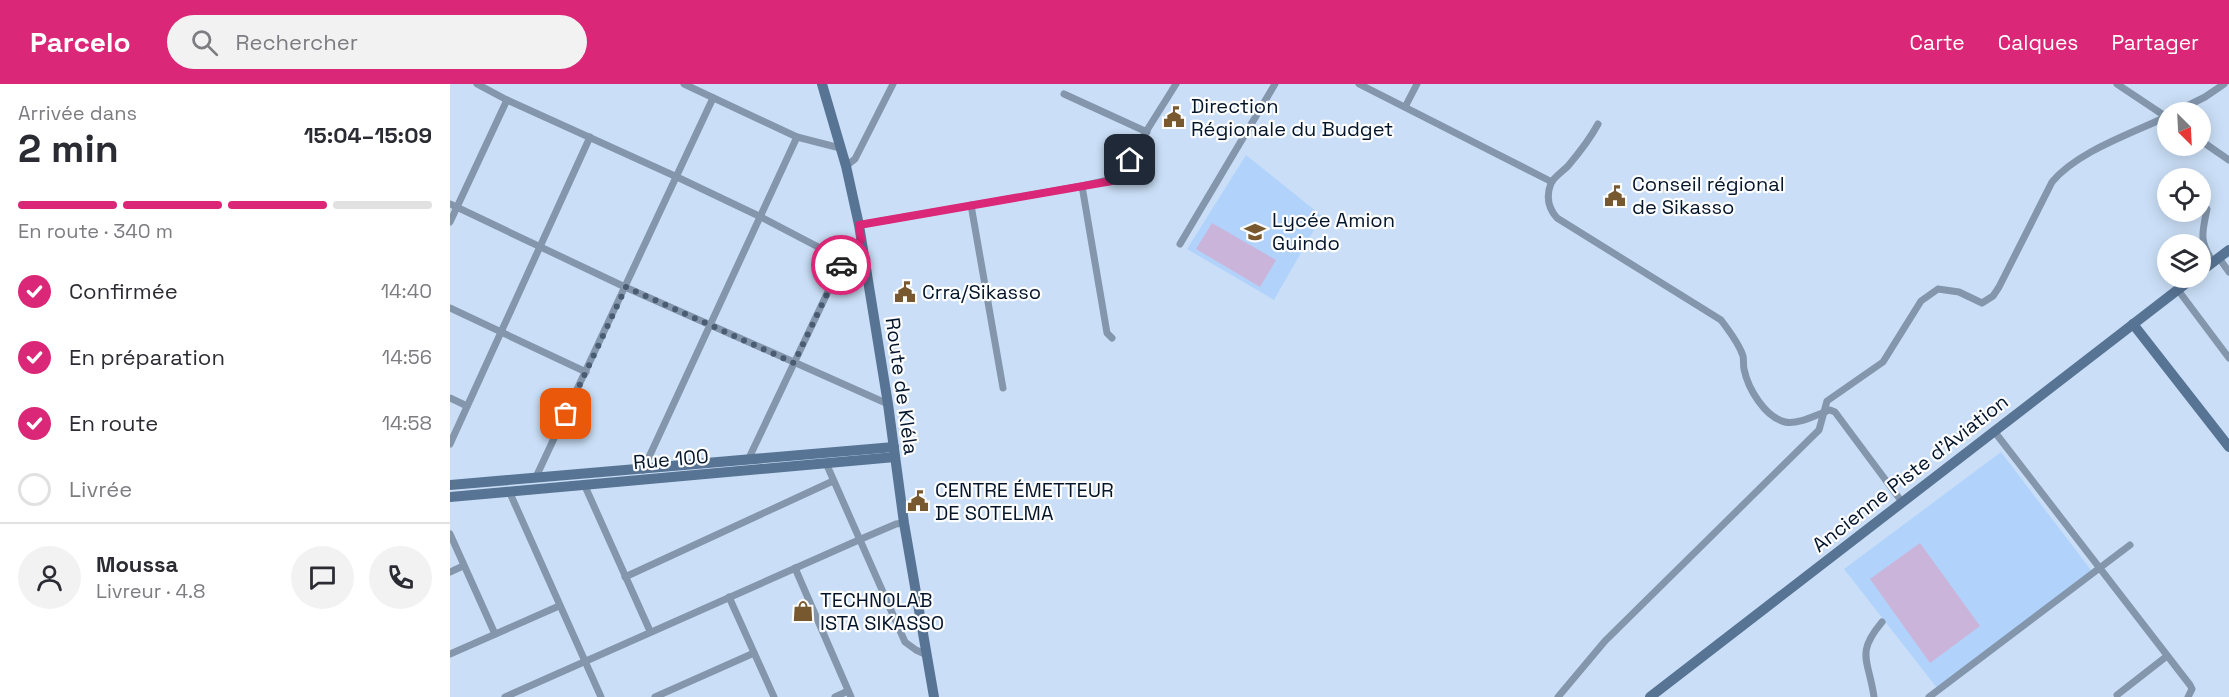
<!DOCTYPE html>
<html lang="fr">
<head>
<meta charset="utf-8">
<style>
  :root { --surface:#fff; --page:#f2f2f3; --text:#2b2b33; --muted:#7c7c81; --line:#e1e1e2; --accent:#db2777 }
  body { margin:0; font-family:"Space Grotesk",sans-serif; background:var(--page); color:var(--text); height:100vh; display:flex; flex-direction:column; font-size:22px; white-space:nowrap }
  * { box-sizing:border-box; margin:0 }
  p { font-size:20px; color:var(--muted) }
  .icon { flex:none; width:33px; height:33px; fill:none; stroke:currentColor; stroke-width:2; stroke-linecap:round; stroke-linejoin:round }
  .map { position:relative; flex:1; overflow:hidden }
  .sheet { display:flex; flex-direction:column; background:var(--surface); width:450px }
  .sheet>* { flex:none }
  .needle { width:39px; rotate:156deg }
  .tools { position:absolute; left:1707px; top:18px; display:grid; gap:12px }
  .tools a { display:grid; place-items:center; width:54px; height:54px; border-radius:50%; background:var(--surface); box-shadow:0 3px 15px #0003; font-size:30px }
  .pin { position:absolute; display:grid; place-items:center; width:51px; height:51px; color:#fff; margin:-26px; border-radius:12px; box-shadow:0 3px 9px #0006 }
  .courier { position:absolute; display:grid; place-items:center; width:60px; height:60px; margin:-30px; border:4px solid #db2777; border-radius:50%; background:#fff; color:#222; box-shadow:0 2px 8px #0007 }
  .headline em { font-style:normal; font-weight:700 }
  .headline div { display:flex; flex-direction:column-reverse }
  .headline { display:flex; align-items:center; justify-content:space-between; height:102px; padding:0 18px }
  h1 { font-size:39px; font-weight:700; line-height:45px }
  .bar { display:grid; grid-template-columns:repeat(4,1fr); gap:9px 6px; align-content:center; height:72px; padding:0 18px }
  .bar i { height:8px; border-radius:4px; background:var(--line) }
  .bar .active { background:var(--accent) }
  .bar p { grid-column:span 4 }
  .line { display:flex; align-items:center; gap:15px; padding:0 18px; border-top:2px solid var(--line) }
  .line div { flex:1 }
  .round { display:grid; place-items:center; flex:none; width:63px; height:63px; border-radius:32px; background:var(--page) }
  ol { padding:0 18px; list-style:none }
  li { display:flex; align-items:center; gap:18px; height:66px }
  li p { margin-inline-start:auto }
  li .icon { padding:6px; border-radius:50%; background:var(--accent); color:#fff; stroke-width:4 }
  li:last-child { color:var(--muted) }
  li i { width:33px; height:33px; border:3px solid var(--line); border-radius:50% }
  header { display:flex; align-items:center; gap:36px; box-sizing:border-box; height:84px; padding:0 30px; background:var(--accent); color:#fff }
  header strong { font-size:28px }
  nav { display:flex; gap:33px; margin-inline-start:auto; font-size:21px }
  .search { width:420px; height:54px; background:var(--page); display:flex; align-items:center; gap:15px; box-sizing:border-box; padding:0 21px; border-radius:33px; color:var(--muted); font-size:22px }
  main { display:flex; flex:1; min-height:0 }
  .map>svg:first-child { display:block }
  .built { fill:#b1d3fb }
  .green { fill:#cbb4d9 }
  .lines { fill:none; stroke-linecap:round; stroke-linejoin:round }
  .street { stroke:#8396ac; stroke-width:7 }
  .secondary { stroke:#587494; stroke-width:10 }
  .done { stroke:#495c72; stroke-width:6; stroke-dasharray:0 10.8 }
  .route { stroke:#db2777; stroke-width:8 }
  .labels { text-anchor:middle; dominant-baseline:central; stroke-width:4.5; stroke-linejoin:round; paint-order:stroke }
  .poi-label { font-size:20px; fill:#03152b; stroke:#fdfdfd; text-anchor:start }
  .street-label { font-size:20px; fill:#03152b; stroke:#fdfdfd }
</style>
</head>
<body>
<header>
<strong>Parcelo</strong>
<div class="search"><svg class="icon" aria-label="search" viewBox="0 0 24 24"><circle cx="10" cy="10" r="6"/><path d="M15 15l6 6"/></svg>Rechercher</div>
<nav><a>Carte</a><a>Calques</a><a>Partager</a></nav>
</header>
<main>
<section class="sheet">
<div class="headline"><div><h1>2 min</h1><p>Arrivée dans</p></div><em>15:04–15:09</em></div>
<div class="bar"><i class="active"></i><i class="active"></i><i class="active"></i><i></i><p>En route · 340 m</p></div>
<ol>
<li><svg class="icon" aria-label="check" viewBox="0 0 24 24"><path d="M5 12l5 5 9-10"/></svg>Confirmée<p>14:40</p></li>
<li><svg class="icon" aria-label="check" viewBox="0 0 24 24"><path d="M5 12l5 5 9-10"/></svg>En préparation<p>14:56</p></li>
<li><svg class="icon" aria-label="check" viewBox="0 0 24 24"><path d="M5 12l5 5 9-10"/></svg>En route<p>14:58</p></li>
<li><i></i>Livrée</li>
</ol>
<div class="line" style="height:108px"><a class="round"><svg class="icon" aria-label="person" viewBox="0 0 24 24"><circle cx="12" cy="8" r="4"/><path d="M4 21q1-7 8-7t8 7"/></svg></a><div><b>Moussa</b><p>Livreur · 4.8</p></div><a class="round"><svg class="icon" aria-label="chat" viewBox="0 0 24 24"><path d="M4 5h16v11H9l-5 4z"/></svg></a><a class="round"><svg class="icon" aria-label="phone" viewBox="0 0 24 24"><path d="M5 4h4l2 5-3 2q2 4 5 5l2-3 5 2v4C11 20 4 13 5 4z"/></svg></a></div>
</section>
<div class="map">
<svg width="1779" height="613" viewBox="0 0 1779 613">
  <rect width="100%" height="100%" fill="#cadff7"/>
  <!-- built -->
  <g class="built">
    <polygon points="796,71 872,132 824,216 737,165"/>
    <polygon points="1551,368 1641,486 1487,604 1394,485"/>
  </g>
  <!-- green -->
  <g class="green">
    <polygon points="762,139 826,176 810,203 746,165"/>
    <polygon points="1470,459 1530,542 1480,579 1420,495"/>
  </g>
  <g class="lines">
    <!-- street -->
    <g class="street">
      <polyline points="27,0 57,16 227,93 311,133 393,176 416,182"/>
      <polyline points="234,0 347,53 390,64"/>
      <polyline points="909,0 1102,98"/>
      <polyline points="1667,0 1718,34"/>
      <polyline points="614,10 697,48"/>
      <polyline points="955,23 967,0"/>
      <polyline points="1725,28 1755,13 1774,0"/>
      <path d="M1148,40C1140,55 1129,69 1118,82C1113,87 1104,93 1101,99C1096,112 1098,124 1107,134L1271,236C1279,247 1289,259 1293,272C1294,276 1293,281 1294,285C1298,305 1315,333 1335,338C1348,341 1368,330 1380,326L1385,328L1452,418"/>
      <polyline points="1750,56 1779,76"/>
      <polyline points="396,82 405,75 443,0"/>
      <polyline points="632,102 657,249 662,254"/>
      <path d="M1750,117L1757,125C1752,150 1749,156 1763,178"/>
      <polyline points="0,120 175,203 438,320"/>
      <polyline points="521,121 553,304"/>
      <polyline points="0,138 57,16"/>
      <polyline points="409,141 632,102 667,94 726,0"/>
      <polyline points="730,160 825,0"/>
      <polyline points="1769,174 1779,188"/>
      <polyline points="1728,206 1779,274"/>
      <polyline points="0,224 136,288"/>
      <polyline points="0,314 17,322"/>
      <polyline points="1544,347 1740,601 1742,605 1738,613"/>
      <polyline points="0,360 140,53"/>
      <polyline points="298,376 393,176 411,156"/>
      <polyline points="376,379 455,558 466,566 477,571"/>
      <polyline points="193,386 347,53"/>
      <polyline points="86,393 263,14"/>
      <polyline points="134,400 200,547"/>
      <polyline points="59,407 151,613"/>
      <polyline points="0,450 45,550"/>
      <polyline points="345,484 401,613"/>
      <polyline points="0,488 13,482"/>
      <polyline points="175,493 383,397"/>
      <polyline points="279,513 324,613"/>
      <polyline points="0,570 109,522"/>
      <polyline points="1667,611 1717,572"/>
      <polyline points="55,613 411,455 446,440 454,439"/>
      <polyline points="205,613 304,569"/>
      <polyline points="385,613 398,607"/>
      <path d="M1108,613L1155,557L1369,346L1377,317L1433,278L1471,217L1488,205L1509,208L1532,219L1543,212L1549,203L1602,98C1628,67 1681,50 1718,32"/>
      <path d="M1424,613C1419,576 1405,570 1432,538"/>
      <polyline points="1479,613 1680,461"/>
    </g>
    <!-- secondary -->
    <g class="secondary">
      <polyline points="372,0 396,82 409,141 438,320 454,439 484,613"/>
      <polyline points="1750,188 1779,166"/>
      <polyline points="1683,240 1779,363"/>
      <polyline points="0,401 444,363"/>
      <polyline points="0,413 445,373"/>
      <polyline points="1200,613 1743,194"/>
    </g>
  </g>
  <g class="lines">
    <!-- done -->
    <polyline class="done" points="116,330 176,203 344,279 391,181"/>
    <!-- route -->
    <polyline class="route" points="391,181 411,156 409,141 662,97 671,91 680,76"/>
  </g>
  <!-- icons -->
  <defs>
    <symbol id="civic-bare" viewBox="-9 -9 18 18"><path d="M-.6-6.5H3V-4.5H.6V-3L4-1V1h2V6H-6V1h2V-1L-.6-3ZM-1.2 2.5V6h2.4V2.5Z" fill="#78582e" stroke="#fdfdfd" stroke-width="2.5" paint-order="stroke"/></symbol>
    <symbol id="school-bare" viewBox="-9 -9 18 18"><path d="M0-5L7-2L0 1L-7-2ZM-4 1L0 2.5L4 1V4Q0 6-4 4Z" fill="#78582e" stroke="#fdfdfd" stroke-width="2.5" paint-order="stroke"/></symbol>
    <symbol id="shop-bare" viewBox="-9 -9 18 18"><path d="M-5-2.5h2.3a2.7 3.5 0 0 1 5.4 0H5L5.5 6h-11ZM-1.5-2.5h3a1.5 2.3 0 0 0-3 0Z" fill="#78582e" stroke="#fdfdfd" stroke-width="2.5" paint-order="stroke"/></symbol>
  </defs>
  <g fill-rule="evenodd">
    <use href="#civic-bare" x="709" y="18" width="30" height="30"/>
    <use href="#civic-bare" x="1150" y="97" width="30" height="30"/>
    <use href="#school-bare" x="790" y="133" width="30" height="30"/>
    <use href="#civic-bare" x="440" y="193" width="30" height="30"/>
    <use href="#civic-bare" x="453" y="402" width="30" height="30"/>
    <use href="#shop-bare" x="338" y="512" width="30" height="30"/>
  </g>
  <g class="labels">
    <!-- poi labels -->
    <g class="poi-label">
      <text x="741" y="22">Direction<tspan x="741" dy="23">Régionale du Budget</tspan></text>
      <text x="1182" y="100">Conseil régional<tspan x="1182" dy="23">de Sikasso</tspan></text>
      <text x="822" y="136">Lycée Amion<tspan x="822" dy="23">Guindo</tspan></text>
      <text x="472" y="208">Crra/Sikasso</text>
      <text x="485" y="406">CENTRE ÉMETTEUR<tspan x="485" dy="23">DE SOTELMA</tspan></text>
      <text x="370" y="516">TECHNOLAB<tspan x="370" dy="23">ISTA SIKASSO</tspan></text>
    </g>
    <!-- street labels -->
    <g class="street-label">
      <text transform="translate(452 302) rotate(82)">Route de Kléla</text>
      <text transform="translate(221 375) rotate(-5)">Rue 100</text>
      <text transform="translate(1460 389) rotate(-38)">Ancienne Piste d'Aviation</text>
    </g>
  </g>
</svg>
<div class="tools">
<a><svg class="needle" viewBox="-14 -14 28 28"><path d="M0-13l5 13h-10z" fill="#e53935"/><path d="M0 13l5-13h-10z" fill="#7c7c81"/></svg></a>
<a><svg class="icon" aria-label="locate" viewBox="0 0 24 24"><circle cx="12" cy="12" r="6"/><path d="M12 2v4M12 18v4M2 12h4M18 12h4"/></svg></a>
<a><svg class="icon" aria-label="layers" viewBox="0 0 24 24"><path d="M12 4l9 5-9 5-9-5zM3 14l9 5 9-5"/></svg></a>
</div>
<div class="pin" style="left:116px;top:330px;background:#ea580c"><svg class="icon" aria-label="bag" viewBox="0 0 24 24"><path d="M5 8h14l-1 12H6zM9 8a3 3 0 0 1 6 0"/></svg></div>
<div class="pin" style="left:680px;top:76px;background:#1f2937"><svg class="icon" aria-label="home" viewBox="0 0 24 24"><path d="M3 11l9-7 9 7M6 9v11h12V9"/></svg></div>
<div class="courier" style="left:391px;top:181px"><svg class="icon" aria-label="car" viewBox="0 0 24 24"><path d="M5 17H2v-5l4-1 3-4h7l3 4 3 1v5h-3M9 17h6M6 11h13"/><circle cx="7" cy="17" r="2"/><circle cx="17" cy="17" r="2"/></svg></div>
</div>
</main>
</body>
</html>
